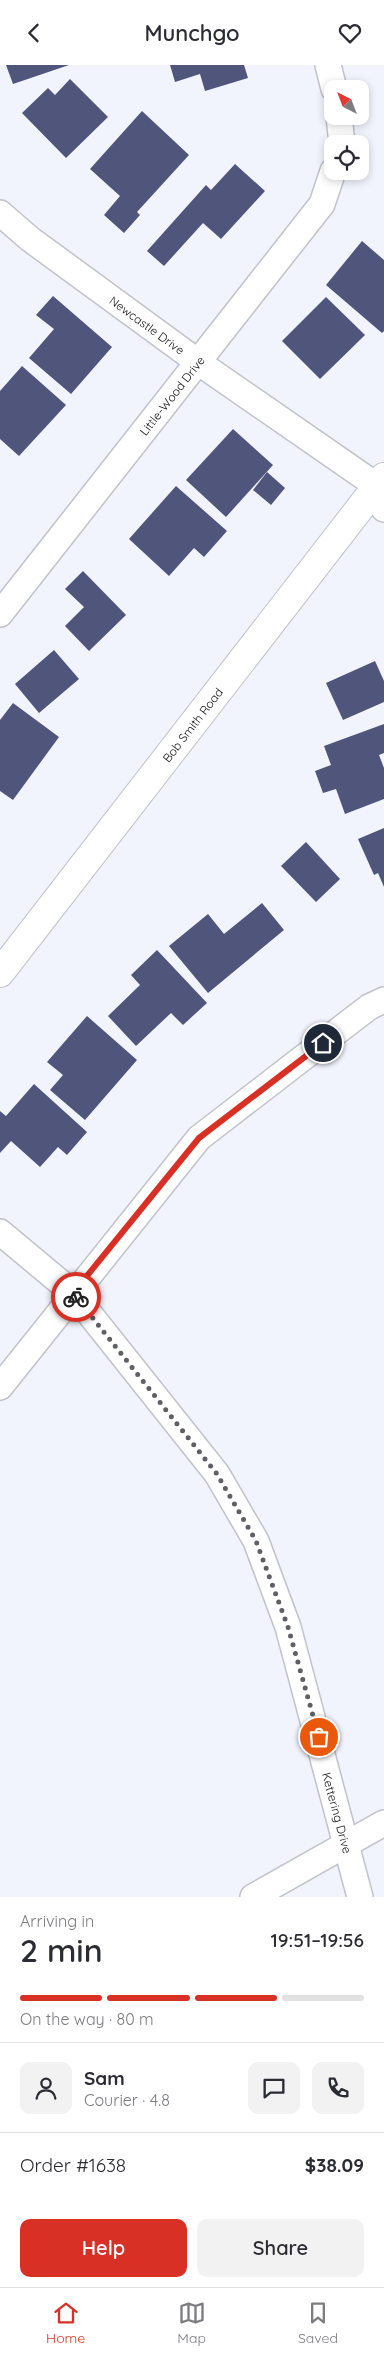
<!DOCTYPE html>
<html lang="en">
<head>
<meta charset="utf-8">
<style>
  :root { --surface:#fff; --page:#f2f2f3; --text:#2b2b33; --muted:#7c7c81; --line:#e1e1e2; --accent:#d93025 }
  body { margin:0; font-family:Quicksand,sans-serif; background:var(--page); color:var(--text); height:100vh; display:flex; flex-direction:column; font-size:19px; white-space:nowrap }
  * { box-sizing:border-box; margin:0 }
  p { font-size:16px; color:var(--muted) }
  .icon { flex:none; width:28px; height:28px; fill:none; stroke:currentColor; stroke-width:2; stroke-linecap:round; stroke-linejoin:round }
  .map { position:relative; height:1832px; overflow:hidden }
  .side { display:flex; flex-direction:column; background:var(--surface); flex:1 }
  .side>* { flex:none }
  .needle { width:32px; rotate:318deg }
  .controls { position:absolute; left:324px; top:15px; display:grid; gap:10px }
  .controls a { display:grid; place-items:center; width:45px; height:45px; border-radius:10px; background:var(--surface); box-shadow:0 2px 8px #0003; font-size:25px }
  .pin { position:absolute; display:grid; place-items:center; width:42px; height:42px; color:#fff; margin:-21px; border:2px solid #fff; border-radius:50%; box-shadow:0 1px 5px #0007 }
  .courier { position:absolute; display:grid; place-items:center; width:50px; height:50px; margin:-25px; border:4px solid #d93025; border-radius:50%; background:#fff; color:#222; box-shadow:0 1px 6px #0007 }
  .overview em { font-style:normal; font-weight:600 }
  .overview div { display:flex; flex-direction:column-reverse }
  .overview { display:flex; align-items:center; justify-content:space-between; height:85px; padding:0 20px }
  h1 { font-size:32px; font-weight:600; line-height:38px }
  .bar { display:grid; grid-template-columns:repeat(4,1fr); gap:8px 5px; align-content:center; height:60px; padding:0 20px }
  .bar i { height:6px; border-radius:4px; background:var(--line) }
  .bar .current { background:var(--accent) }
  .bar p { grid-column:span 4 }
  .line { display:flex; align-items:center; gap:12px; padding:0 20px; border-top:1px solid var(--line) }
  .line div { flex:1 }
  .round { display:grid; place-items:center; flex:none; width:52px; height:52px; border-radius:10px; background:var(--page) }
  .action { display:flex; gap:10px; margin-top:auto; padding:10px 20px }
  .action a { flex:1; height:58px; border-radius:10px; background:var(--accent); color:#fff; font-size:20px; font-weight:600; line-height:58px; text-align:center }
  .action a+a { background:var(--page); color:var(--text) }
  header { display:flex; justify-content:space-between; align-items:center; height:65px; padding:0 20px; background:var(--surface); font-size:22px; font-weight:600 }
  .tabs { display:flex; justify-content:space-around; align-items:center; height:70px; border-top:1px solid var(--line); background:var(--surface); font-size:14px; color:var(--muted) }
  .tabs a { display:grid; justify-items:center; gap:2px }
  .tabs .current { color:var(--accent) }
  .map>svg:first-child { display:block }
  .building { fill:#4f557b }
  .lines { fill:none; stroke-linecap:round; stroke-linejoin:round }
  .street-casing { stroke:#c1c2cb; stroke-width:28 }
  .secondary-casing { stroke:#c1c2cb; stroke-width:30 }
  .street { stroke:#fff; stroke-width:25 }
  .secondary { stroke:#fff; stroke-width:28 }
  .done { stroke:#5f6066; stroke-width:5; stroke-dasharray:0 9 }
  .route { stroke:#d93025; stroke-width:6 }
  .labels { text-anchor:middle; dominant-baseline:central; stroke-width:5; stroke-linejoin:round; paint-order:stroke }
  .street-label { font-size:12px; fill:#101114; stroke:#f2f4fd }
</style>
</head>
<body>
<header><svg class="icon" aria-label="back" viewBox="0 0 24 24"><path d="M15 5l-7 7 7 7"/></svg>Munchgo<svg class="icon" aria-label="heart" viewBox="0 0 24 24"><path d="M12 20l-8-8c-3-5 5-10 8-4 3-6 11-1 8 4z"/></svg></header>
<div class="map">
<svg width="384" height="1832" viewBox="0 0 384 1832">
  <rect width="100%" height="100%" fill="#f2f4fd"/>
  <!-- building -->
  <g class="building">
    <polygon points="6,0 69,0 13,19"/>
    <polygon points="170,0 244,0 248,13 205,26 200,9 175,17"/>
    <polygon points="70,14 108,52 66,93 22,48 48,23 55,30"/>
    <polygon points="142,46 189,90 137,147 140,150 124,168 104,150 120,131 90,104"/>
    <polygon points="235,99 265,126 221,174 203,158 164,201 147,186 206,120 211,125"/>
    <polygon points="362,176 384,195 384,266 382,268 326,220"/>
    <polygon points="53,231 112,282 71,329 29,293 54,264 36,250"/>
    <polygon points="326,232 365,270 320,314 282,276"/>
    <polygon points="22,301 66,340 19,391 0,374 0,326"/>
    <polygon points="233,364 273,400 226,452 186,415"/>
    <polygon points="267,407 285,423 271,440 253,425"/>
    <polygon points="176,421 227,466 204,492 194,483 169,511 129,474"/>
    <polygon points="83,506 126,550 89,586 65,561 84,542 65,524"/>
    <polygon points="54,585 79,614 39,648 15,619"/>
    <polygon points="375,596 384,616 384,637 343,655 326,618"/>
    <polygon points="13,638 59,672 13,735 0,726 0,655"/>
    <polygon points="384,659 384,688 379,690 384,703 384,734 345,749 336,724 323,728 315,706 331,700 324,681"/>
    <polygon points="384,763 384,822 378,808 374,810 358,774"/>
    <polygon points="306,777 340,814 316,837 281,801"/>
    <polygon points="262,838 284,865 208,928 169,881 208,849 224,869"/>
    <polygon points="157,885 207,938 183,960 171,948 136,981 108,951 140,920 131,910"/>
    <polygon points="87,951 137,995 85,1055 50,1025 63,1010 47,997"/>
    <polygon points="34,1019 87,1067 67,1090 58,1082 40,1102 11,1076 0,1088 0,1046 6,1051"/>
  </g>
  <g class="lines">
    <defs>
      <g id="street">
        <polyline points="328,0 334,24"/>
        <polyline points="339,51 342,79"/>
        <path id="s1" d="M0,148L30,174L198,297L377,421L384,444"/>
        <path id="s2" d="M0,549L322,139L333,106"/>
        <path id="s3" d="M0,1167L73,1228L217,1409L256,1476L288,1562L360,1832"/>
        <polyline points="0,1322 199,1073 369,942 384,935"/>
        <polyline points="253,1832 384,1758"/>
      </g>
      <g id="secondary">
        <path id="s4" d="M0,908L384,412"/>
      </g>
    </defs>
    <!-- street casing -->
    <use href="#street" class="street-casing"/>
    <!-- secondary casing -->
    <use href="#secondary" class="secondary-casing"/>
    <!-- street -->
    <use href="#street" class="street"/>
    <!-- secondary -->
    <use href="#secondary" class="secondary"/>
  </g>
  <g class="lines">
    <!-- done -->
    <polyline class="done" points="76,1232 217,1409 256,1476 288,1562 319,1672"/>
    <!-- route -->
    <polyline class="route" points="76,1232 73,1228 199,1073 323,978"/>
  </g>
  <g class="labels">
    <!-- street labels -->
    <g class="street-label">
      <text stroke="none"><textPath href="#s1" startOffset="185">Newcastle Drive</textPath></text>
      <text stroke="none"><textPath href="#s2" startOffset="278">Little-Wood Drive</textPath></text>
      <text stroke="none"><textPath href="#s4" startOffset="314">Bob Smith Road</textPath></text>
      <text stroke="none"><textPath href="#s3" startOffset="688">Kettering Drive</textPath></text>
    </g>
  </g>
</svg>
<div class="controls">
<a><svg class="needle" viewBox="-14 -14 28 28"><path d="M0-13l5 13h-10z" fill="#e53935"/><path d="M0 13l5-13h-10z" fill="#7c7c81"/></svg></a>
<a><svg class="icon" aria-label="locate" viewBox="0 0 24 24"><circle cx="12" cy="12" r="6"/><path d="M12 2v4M12 18v4M2 12h4M18 12h4"/></svg></a>
</div>
<div class="pin" style="left:319px;top:1672px;background:#ea580c"><svg class="icon" aria-label="bag" viewBox="0 0 24 24"><path d="M5 8h14l-1 12H6zM9 8a3 3 0 0 1 6 0"/></svg></div>
<div class="pin" style="left:323px;top:978px;background:#1f2937"><svg class="icon" aria-label="home" viewBox="0 0 24 24"><path d="M3 11l9-7 9 7M6 9v11h12V9"/></svg></div>
<div class="courier" style="left:76px;top:1232px"><svg class="icon" aria-label="bike" viewBox="0 0 24 24"><circle cx="6" cy="16" r="4"/><circle cx="18" cy="16" r="4"/><path d="M6 16l4-8h5l3 8M10 8l3 8H6M13 5h3"/></svg></div>
</div>
<section class="side">
<div class="overview"><div><h1>2 min</h1><p>Arriving in</p></div><em>19:51–19:56</em></div>
<div class="bar"><i class="current"></i><i class="current"></i><i class="current"></i><i></i><p>On the way · 80 m</p></div>
<div class="line" style="height:90px"><a class="round"><svg class="icon" aria-label="person" viewBox="0 0 24 24"><circle cx="12" cy="8" r="4"/><path d="M4 21q1-7 8-7t8 7"/></svg></a><div><b>Sam</b><p>Courier · 4.8</p></div><a class="round"><svg class="icon" aria-label="chat" viewBox="0 0 24 24"><path d="M4 5h16v11H9l-5 4z"/></svg></a><a class="round"><svg class="icon" aria-label="phone" viewBox="0 0 24 24"><path d="M5 4h4l2 5-3 2q2 4 5 5l2-3 5 2v4C11 20 4 13 5 4z"/></svg></a></div>
<div class="line" style="height:65px"><div>Order #1638</div><b>$38.09</b></div>
<div class="action"><a>Help</a><a>Share</a></div>
</section>
<nav class="tabs">
<a class="current"><svg class="icon" aria-label="home" viewBox="0 0 24 24"><path d="M3 11l9-7 9 7M6 9v11h12V9"/></svg>Home</a>
<a><svg class="icon" aria-label="map" viewBox="0 0 24 24"><path d="M3 6l6-2 6 2 6-2v14l-6 2-6-2-6 2zM9 4v14M15 6v14"/></svg>Map</a>
<a><svg class="icon" aria-label="saved" viewBox="0 0 24 24"><path d="M7 4h10v16l-5-4-5 4z"/></svg>Saved</a>
</nav>
</body>
</html>
